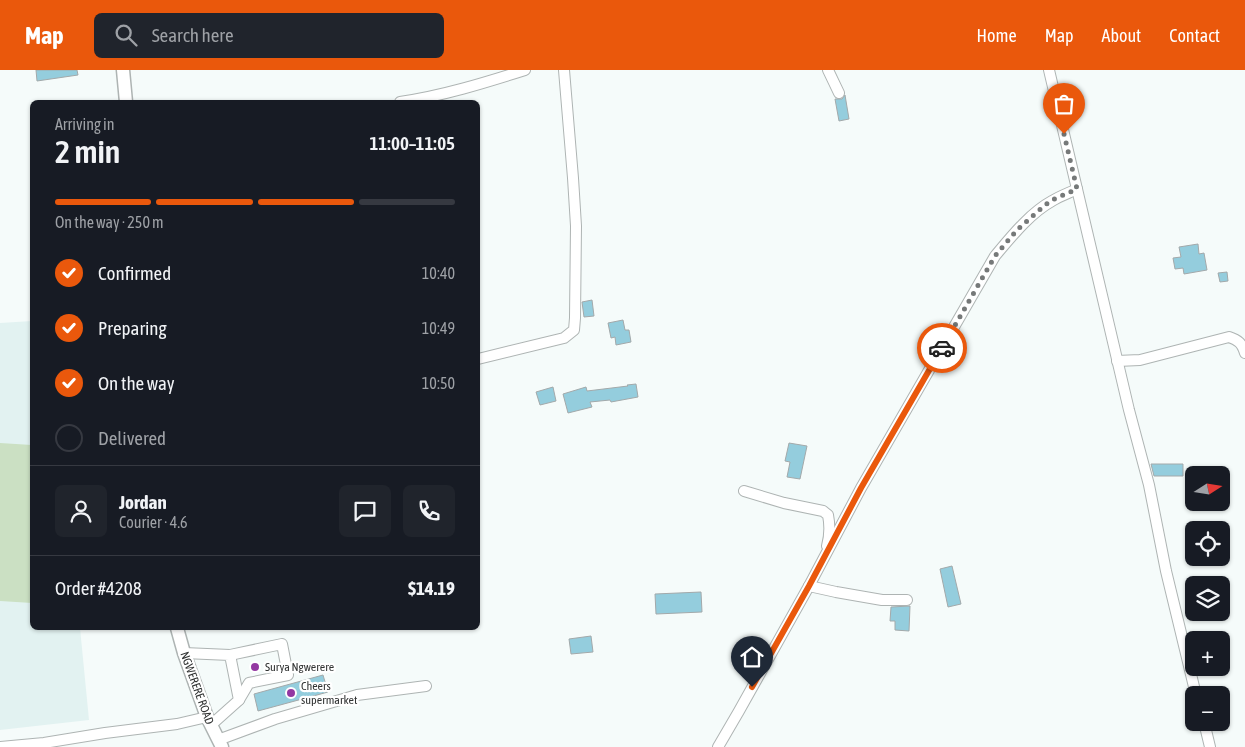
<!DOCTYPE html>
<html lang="en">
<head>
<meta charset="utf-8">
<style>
  :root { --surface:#171b24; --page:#20242c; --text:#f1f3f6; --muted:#9ea1a6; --line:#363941; --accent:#ea580c }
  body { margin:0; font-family:"Asap Condensed",sans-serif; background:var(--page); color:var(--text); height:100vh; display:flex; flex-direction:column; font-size:19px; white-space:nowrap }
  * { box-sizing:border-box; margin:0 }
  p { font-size:16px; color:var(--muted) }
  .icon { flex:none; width:28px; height:28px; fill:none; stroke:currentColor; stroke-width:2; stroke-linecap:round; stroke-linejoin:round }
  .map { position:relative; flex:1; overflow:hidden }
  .drawer { position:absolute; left:30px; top:30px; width:450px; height:530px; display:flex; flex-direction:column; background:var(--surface); border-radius:8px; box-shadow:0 1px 4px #0004 }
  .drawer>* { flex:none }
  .needle { width:32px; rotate:78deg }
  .fabs { position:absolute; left:1185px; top:396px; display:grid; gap:10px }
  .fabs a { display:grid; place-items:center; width:45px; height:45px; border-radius:8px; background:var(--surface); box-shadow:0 1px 4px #0004; font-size:25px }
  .pin { position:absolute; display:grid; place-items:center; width:42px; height:42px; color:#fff; margin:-51px -21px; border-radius:50% 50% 50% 0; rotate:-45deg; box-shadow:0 0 5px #0007 }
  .pin .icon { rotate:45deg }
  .courier { position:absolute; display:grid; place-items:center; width:50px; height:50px; margin:-25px; border:4px solid #ea580c; border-radius:50%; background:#fff; color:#222; box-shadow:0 1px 6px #0007 }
  .head em { font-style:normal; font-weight:600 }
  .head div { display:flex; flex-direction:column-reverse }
  .head { display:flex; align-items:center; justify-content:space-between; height:85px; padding:0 25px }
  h1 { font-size:32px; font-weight:600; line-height:38px }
  .bar { display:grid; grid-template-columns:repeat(4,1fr); gap:8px 5px; align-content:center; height:60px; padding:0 25px }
  .bar i { height:6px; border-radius:4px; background:var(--line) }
  .bar .active { background:var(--accent) }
  .bar p { grid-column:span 4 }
  .line { display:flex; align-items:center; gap:12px; padding:0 25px; border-top:1px solid var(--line) }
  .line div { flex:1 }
  .round { display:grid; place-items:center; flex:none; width:52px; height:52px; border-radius:8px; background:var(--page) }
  ol { padding:0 25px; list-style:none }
  li { display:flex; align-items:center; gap:15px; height:55px }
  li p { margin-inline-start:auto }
  li .icon { padding:5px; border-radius:50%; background:var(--accent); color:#fff; stroke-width:4 }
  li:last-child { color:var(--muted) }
  li i { width:28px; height:28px; border:2px solid var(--line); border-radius:50% }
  header { display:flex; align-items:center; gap:30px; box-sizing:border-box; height:70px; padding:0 25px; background:var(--accent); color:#fff }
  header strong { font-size:24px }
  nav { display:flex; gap:28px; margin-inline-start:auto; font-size:18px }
  .search { width:350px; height:45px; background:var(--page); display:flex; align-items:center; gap:12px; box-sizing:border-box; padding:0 18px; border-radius:8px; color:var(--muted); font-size:19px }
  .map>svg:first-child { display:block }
  .built { fill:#e2f2f1 }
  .green { fill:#cbe0c3 }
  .building { fill:#94cddd; stroke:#a3a9aa }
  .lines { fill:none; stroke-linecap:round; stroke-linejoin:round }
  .minor-casing { stroke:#aeb4b3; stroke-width:12 }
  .major-casing { stroke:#aeb4b3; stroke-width:15 }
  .minor { stroke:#fff; stroke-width:10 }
  .major { stroke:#fff; stroke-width:12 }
  .done { stroke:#767979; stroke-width:5; stroke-dasharray:0 9 }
  .route { stroke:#ea580c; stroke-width:6 }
  .poi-dot { fill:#9338a2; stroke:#fff; stroke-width:2 }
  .labels { text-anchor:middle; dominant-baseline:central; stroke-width:4.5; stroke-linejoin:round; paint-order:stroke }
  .poi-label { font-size:12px; fill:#313333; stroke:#fff; text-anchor:start }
  .street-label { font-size:12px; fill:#313333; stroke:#fff }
</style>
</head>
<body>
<header>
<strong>Map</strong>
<div class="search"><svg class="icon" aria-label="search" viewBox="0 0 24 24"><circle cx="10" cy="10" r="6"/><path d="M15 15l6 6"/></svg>Search here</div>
<nav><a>Home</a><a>Map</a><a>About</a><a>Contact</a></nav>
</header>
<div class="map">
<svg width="1245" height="677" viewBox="0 0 1245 677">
  <rect width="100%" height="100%" fill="#f5fbfa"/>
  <!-- built -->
  <polygon class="built" points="32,251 32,558 80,558 89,650 0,660 0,253"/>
  <!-- green -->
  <polygon class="green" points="0,373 32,375 32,533 0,531"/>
  <!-- building -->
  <g class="building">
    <polygon points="36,0 77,0 78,5 37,11"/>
    <polygon points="845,25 849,49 839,51 835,29 842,29"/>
    <polygon points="1198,174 1199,184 1204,183 1207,200 1184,204 1183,198 1175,199 1173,188 1181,187 1179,177"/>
    <polygon points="1227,202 1228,211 1220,212 1218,203"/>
    <polygon points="592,230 594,246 584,247 582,232"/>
    <polygon points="623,250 625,260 629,260 631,272 616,275 615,267 611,268 608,253"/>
    <polygon points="636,314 638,327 611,332 610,330 590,332 592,337 568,343 563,324 586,317 587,321 628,316 627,315"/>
    <polygon points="553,317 556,331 540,335 536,322"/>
    <polygon points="789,373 807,376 800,409 787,407 790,392 785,391"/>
    <polygon points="1151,394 1183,394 1183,406 1154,406"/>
    <polygon points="952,496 961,534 948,537 940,499"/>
    <polygon points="701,522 702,542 656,544 655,524"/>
    <polygon points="910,536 909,561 895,560 895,551 890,551 891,537"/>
    <polygon points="591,566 593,582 571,584 569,569"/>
    <polygon points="323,605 328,622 258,641 254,624"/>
  </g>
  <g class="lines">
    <defs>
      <g id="minor">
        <polyline points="828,0 839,23"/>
        <polyline points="1049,0 1129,340 1149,415 1166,501 1196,625"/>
        <path d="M400,32C442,26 484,13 525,0"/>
        <polyline points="478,289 564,268 574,260 575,248 576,156 573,108 564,0"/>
        <path d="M1117,291L1140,290L1229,267C1238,270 1242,273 1245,283"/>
        <path d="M744,421L784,433L823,441L828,445C830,455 830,465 827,476"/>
        <polyline points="809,516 836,522 882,530 907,530"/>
        <polyline points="184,583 230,585 239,630 211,655"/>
        <polyline points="230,585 282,574 288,605 249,613 239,630"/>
        <polyline points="1204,652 1210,677"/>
        <polyline points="218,670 275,649 357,625 426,616"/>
        <polyline points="0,677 44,673 105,663 177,654 207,647"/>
        <path d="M718,677L739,641L809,516L861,418L995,186C1011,167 1030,143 1052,131C1060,126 1069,123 1077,119"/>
      </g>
      <g id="major">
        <polyline points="123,0 126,32"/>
        <polyline points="177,558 184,583 207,647 222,677"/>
      </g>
    </defs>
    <!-- minor casing -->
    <use href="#minor" class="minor-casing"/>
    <!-- major casing -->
    <use href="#major" class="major-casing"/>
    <!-- minor -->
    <use href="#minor" class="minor"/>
    <!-- major -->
    <use href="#major" class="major"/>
  </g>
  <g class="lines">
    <!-- done -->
    <polyline class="done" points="942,278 995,186 1017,160 1044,136 1052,130 1077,119 1064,64"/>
    <!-- route -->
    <polyline class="route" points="752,617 809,516 861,418 942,278"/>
  </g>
  <!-- markers -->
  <g class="poi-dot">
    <circle cx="255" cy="597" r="5"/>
    <circle cx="291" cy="623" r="5"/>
  </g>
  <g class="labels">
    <!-- poi labels -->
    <g class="poi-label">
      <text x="265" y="597">Surya Ngwerere</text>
      <text x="301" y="616">Cheers<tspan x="301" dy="14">supermarket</tspan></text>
    </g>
    <!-- street labels -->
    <g class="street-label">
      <text transform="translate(197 618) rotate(70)">NGWERERE ROAD</text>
    </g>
  </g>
</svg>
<div class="fabs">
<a><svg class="needle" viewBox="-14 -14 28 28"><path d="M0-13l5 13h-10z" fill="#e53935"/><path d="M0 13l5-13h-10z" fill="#9ea1a6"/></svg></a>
<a><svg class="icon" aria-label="locate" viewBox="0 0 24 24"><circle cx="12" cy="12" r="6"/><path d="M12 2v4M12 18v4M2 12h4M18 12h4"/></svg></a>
<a><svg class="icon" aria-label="layers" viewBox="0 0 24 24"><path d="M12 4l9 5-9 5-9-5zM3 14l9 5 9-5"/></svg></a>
<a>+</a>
<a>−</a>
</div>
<div class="pin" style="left:1064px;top:64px;background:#ea580c"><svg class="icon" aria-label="bag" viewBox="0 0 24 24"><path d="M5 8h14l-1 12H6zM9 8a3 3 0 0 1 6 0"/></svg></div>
<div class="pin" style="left:752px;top:617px;background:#1f2937"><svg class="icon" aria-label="home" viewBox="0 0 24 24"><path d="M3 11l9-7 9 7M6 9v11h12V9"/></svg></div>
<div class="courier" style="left:942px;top:278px"><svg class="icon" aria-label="car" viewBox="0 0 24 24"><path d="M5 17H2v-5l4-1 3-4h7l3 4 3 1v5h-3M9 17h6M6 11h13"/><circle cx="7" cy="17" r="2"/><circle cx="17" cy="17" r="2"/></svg></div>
<section class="drawer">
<div class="head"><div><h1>2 min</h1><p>Arriving in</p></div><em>11:00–11:05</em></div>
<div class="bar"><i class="active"></i><i class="active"></i><i class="active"></i><i></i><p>On the way · 250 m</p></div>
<ol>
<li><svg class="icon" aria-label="check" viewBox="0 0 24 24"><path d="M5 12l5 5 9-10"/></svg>Confirmed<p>10:40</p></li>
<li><svg class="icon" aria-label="check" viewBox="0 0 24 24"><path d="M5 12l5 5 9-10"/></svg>Preparing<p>10:49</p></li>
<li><svg class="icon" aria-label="check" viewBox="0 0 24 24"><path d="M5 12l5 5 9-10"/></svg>On the way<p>10:50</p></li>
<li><i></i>Delivered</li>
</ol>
<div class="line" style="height:90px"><a class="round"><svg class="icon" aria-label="person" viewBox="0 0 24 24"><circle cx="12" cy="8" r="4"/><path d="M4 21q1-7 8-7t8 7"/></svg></a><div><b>Jordan</b><p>Courier · 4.6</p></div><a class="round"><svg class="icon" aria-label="chat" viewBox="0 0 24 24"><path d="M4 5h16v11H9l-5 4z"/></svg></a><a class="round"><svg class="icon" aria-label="phone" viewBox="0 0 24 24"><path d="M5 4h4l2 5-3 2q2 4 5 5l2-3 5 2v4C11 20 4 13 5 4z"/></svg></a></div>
<div class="line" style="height:65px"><div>Order #4208</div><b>$14.19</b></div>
</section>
</div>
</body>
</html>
